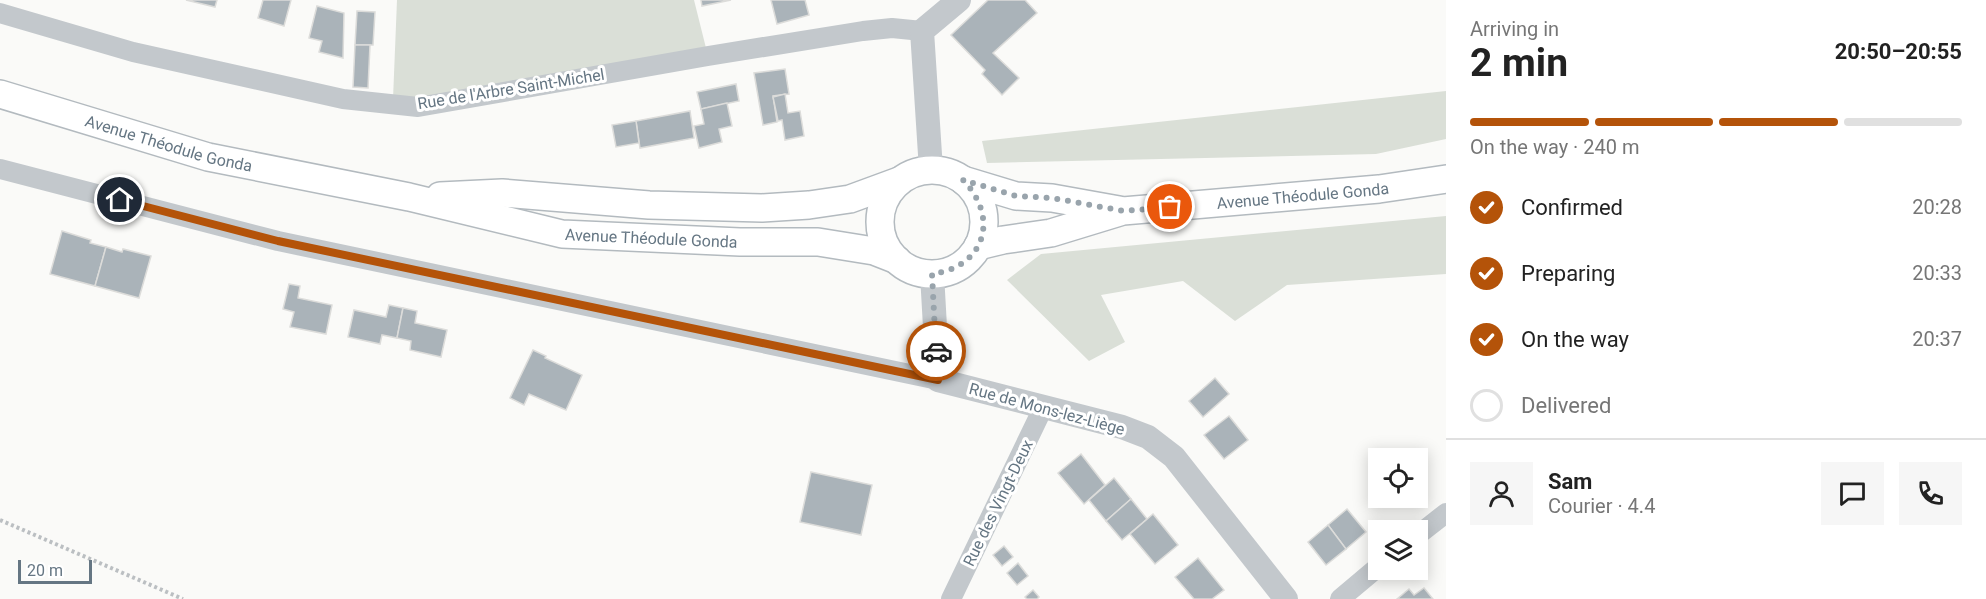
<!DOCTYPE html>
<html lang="en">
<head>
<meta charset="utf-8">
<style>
  :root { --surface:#fff; --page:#f6f6f6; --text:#222; --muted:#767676; --line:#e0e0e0; --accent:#b45309 }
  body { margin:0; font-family:Roboto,sans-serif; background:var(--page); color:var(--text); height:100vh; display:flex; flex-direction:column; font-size:22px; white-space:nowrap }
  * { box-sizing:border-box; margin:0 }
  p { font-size:20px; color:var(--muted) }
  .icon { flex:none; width:33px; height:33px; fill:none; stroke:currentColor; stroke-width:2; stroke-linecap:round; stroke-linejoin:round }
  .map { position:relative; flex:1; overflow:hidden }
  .side { display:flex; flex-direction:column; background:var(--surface); width:540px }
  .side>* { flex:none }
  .controls { position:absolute; left:1368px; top:448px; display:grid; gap:12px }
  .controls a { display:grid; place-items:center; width:60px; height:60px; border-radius:0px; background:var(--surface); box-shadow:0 3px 15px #0003; font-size:30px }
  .scale { position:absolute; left:18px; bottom:15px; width:74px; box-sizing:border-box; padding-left:6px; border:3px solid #657683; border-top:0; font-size:16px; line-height:21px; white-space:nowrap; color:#657683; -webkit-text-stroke:4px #fff; paint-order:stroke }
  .pin { position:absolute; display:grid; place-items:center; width:51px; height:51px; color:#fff; margin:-26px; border:3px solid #fff; border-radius:50%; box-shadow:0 2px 6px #0007 }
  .courier { position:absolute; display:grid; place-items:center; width:60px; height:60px; margin:-30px; border:4px solid #b45309; border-radius:50%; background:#fff; color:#222; box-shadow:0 2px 8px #0007 }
  .head em { font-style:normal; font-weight:700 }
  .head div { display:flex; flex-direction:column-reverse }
  .head { display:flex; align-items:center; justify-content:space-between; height:102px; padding:0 24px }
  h1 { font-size:39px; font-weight:700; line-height:45px }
  .bar { display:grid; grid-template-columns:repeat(4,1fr); gap:9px 6px; align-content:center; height:72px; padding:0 24px }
  .bar i { height:8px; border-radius:4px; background:var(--line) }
  .bar .selected { background:var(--accent) }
  .bar p { grid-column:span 4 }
  .line { display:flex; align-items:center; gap:15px; padding:0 24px; border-top:2px solid var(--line) }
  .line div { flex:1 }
  .round { display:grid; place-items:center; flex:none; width:63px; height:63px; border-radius:0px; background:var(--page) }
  ol { padding:0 24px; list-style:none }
  li { display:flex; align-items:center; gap:18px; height:66px }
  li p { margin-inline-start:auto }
  li .icon { padding:6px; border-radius:50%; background:var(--accent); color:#fff; stroke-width:4 }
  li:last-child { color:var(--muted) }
  li i { width:33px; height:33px; border:3px solid var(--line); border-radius:50% }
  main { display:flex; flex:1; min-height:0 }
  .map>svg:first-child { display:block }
  .green { fill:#dadfd7 }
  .building { fill:#aab3b9; stroke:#dcdcda; stroke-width:1.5 }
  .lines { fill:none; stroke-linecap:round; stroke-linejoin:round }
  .secondary-casing { stroke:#b3babf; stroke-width:30 }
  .path { stroke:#bbbfc2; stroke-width:4; stroke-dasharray:3 3; stroke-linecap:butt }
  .minor { stroke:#c3c8cc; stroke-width:20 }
  .tertiary { stroke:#c3c8cc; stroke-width:24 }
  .secondary { stroke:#fff; stroke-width:27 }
  .done { stroke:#99a4ac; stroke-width:6; stroke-dasharray:0 10.8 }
  .route { stroke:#b45309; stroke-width:8 }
  .labels { text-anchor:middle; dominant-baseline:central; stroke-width:6; stroke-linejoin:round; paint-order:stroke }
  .street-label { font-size:16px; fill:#657683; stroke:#fff }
</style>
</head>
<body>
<main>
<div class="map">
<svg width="1446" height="599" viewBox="0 0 1446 599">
  <rect width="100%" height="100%" fill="#fafaf8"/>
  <!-- green -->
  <g class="green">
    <polygon points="397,0 694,0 708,56 418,107 393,99"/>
    <polygon points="1446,91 1446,139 1376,154 987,163 982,141"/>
    <polygon points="1446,216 1446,274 1287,285 1235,321 1183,281 1101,295 1125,342 1089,361 1007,280 1041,254"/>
  </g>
  <!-- building -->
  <g class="building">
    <polygon points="186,0 217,0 215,7"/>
    <polygon points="263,0 291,0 284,26 258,18"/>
    <polygon points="701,0 731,0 702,6"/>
    <polygon points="771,0 805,0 809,15 777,24"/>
    <polygon points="988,0 1025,0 1037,13 993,53 1019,78 1002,95 982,74 985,70 951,35"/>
    <polygon points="317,6 344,13 343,58 319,52 322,41 309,38"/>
    <polygon points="357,11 375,12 373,45 355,45"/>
    <polygon points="355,45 370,45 368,88 353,87"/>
    <polygon points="785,69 789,94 773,96 777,122 763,125 754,73"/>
    <polygon points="736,84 739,101 701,109 697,92"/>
    <polygon points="785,94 788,113 800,111 804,136 785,140 782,120 778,121 773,97"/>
    <polygon points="727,103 732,126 719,129 722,142 699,148 694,126 704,124 701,109"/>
    <polygon points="690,111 694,138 640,148 636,121"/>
    <polygon points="636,121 639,143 616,147 612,125"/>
    <polygon points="62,231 91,240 90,243 106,247 95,286 50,274"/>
    <polygon points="106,247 122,252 123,249 151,256 139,298 95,286"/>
    <polygon points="289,284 300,286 298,298 332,305 326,334 290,327 294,312 283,309"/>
    <polygon points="389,305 403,308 397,338 382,335 380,344 348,337 354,310 386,317"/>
    <polygon points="403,308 417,311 415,323 447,330 441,357 410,350 411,341 397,338"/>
    <polygon points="533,350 546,356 545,358 582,375 566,410 529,394 524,405 510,398"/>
    <polygon points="1215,378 1229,394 1203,417 1189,401"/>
    <polygon points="1229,416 1248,440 1224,459 1204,435"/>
    <polygon points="1081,454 1105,485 1084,504 1058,473"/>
    <polygon points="811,472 872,485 861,535 800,522"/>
    <polygon points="1114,478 1131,499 1106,521 1089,500"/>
    <polygon points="1389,498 1407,498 1396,507"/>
    <polygon points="1131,499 1147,519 1122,540 1106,521"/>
    <polygon points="1347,509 1366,532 1346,549 1328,525"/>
    <polygon points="1153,514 1178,545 1155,564 1130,534"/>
    <polygon points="1328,525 1346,549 1326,565 1308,542"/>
    <polygon points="1004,546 1013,557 1002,566 993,555"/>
    <polygon points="1198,558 1224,590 1212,599 1194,599 1175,577"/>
    <polygon points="1018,563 1028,576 1017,585 1007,573"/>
    <polygon points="1424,588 1433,599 1397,599 1409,589 1414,595"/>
    <polygon points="1033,590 1039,597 1037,599 1027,599 1025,597"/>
  </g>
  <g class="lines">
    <defs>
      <g id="secondary">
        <path id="s1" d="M0,94L208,157L409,197L562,234L740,242H818L874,251L897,260"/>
        <circle cx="932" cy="222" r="52"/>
        <polyline points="963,180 1016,196 1052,198 1119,210"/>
        <polyline points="440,196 502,193 649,205 762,208 809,205 850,199 899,181"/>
        <path id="s2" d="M978,246L1003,240L1051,233L1123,211L1379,189L1446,179"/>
      </g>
    </defs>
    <!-- secondary casing -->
    <use href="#secondary" class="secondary-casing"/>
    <!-- path -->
    <polyline class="path" points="0,520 183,599"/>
    <!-- minor -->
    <g class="minor">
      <polyline points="0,13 133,52 343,99 418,107 708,56 863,31 892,28 922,31"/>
      <polyline points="0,169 278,241 938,380"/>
      <polyline points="1418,535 1446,513"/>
      <polyline points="951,599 1044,406"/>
      <polyline points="1340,599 1378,567"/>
    </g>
    <!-- tertiary -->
    <g class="tertiary">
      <polyline points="931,170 922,31 959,0"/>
      <polyline points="932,274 938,380 1122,427 1148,437 1174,457 1286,599"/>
    </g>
    <!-- secondary -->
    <use href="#secondary" class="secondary"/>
  </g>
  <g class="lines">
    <!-- done -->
    <path class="done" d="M936,351L932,274C985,267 1000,218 963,180L1016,196L1052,198L1124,211L1170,207"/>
    <!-- route -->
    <polyline class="route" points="120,200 278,241 938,380 936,351"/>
  </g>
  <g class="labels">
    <!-- street labels -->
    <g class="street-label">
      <text transform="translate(511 89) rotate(-9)">Rue de l'Arbre Saint-Michel</text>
      <text stroke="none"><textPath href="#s1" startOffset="176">Avenue Théodule Gonda</textPath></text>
      <text stroke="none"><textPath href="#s2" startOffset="330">Avenue Théodule Gonda</textPath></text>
      <text stroke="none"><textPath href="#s1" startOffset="669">Avenue Théodule Gonda</textPath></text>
      <text transform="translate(1047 409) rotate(15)">Rue de Mons-lez-Liège</text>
      <text transform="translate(998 503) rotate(-64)">Rue des Vingt-Deux</text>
    </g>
  </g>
</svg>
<div class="controls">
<a><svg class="icon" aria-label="locate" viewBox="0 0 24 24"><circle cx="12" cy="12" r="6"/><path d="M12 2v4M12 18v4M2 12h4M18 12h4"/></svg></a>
<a><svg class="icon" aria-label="layers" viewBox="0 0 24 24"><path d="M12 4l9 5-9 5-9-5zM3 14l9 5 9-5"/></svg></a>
</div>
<div class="scale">20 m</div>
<div class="pin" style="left:1170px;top:207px;background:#ea580c"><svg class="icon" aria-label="bag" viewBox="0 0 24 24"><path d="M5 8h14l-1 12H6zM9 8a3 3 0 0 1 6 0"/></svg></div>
<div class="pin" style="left:120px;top:200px;background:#1f2937"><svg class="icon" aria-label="home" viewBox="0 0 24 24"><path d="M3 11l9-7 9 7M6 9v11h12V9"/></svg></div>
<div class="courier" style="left:936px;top:351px"><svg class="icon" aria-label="car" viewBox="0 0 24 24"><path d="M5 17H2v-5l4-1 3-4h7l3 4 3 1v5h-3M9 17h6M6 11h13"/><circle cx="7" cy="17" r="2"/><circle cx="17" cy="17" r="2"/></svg></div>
</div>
<section class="side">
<div class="head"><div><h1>2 min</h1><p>Arriving in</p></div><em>20:50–20:55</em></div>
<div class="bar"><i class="selected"></i><i class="selected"></i><i class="selected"></i><i></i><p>On the way · 240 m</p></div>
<ol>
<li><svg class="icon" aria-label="check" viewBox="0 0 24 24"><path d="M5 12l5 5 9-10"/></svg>Confirmed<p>20:28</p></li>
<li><svg class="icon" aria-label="check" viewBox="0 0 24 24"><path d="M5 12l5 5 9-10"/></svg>Preparing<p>20:33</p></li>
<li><svg class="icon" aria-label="check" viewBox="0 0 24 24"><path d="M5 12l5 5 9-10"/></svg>On the way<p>20:37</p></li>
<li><i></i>Delivered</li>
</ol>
<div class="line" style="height:108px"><a class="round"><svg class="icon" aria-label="person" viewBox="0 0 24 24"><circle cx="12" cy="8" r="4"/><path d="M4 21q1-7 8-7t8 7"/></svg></a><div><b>Sam</b><p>Courier · 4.4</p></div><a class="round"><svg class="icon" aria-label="chat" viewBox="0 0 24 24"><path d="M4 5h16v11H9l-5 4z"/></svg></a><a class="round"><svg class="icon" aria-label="phone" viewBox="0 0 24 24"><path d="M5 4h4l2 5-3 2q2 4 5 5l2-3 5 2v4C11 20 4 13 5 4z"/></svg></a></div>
</section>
</main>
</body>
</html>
